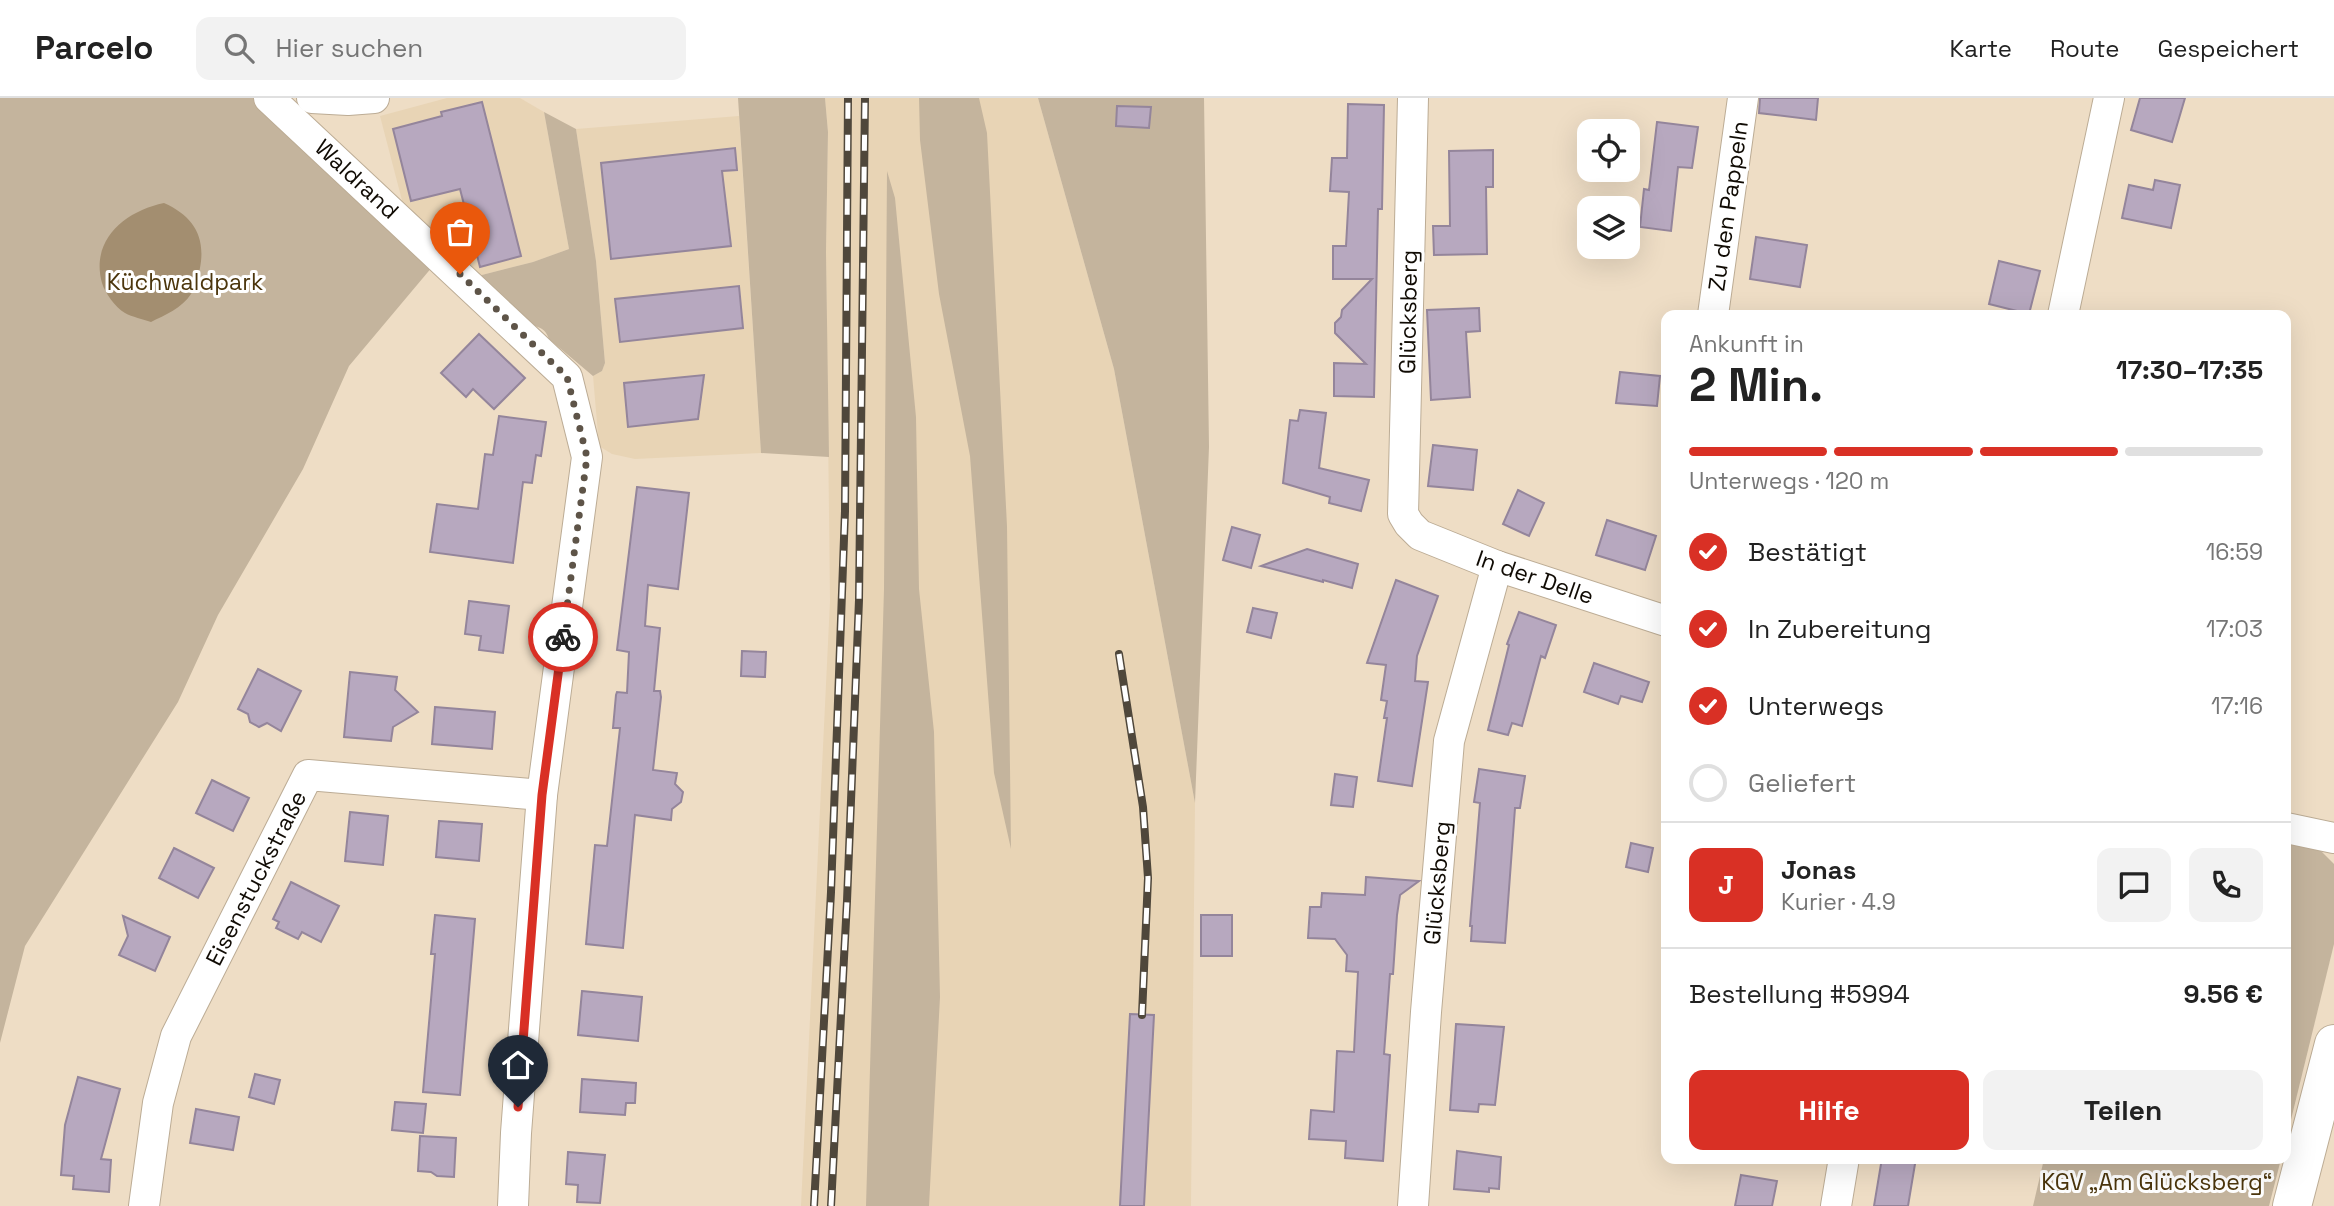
<!DOCTYPE html>
<html lang="de">
<head>
<meta charset="utf-8">
<style>
  :root { --surface:#fff; --page:#f2f2f2; --text:#222; --muted:#767676; --line:#e0e0e0; --accent:#d93025 }
  body { margin:0; font-family:"Space Grotesk",sans-serif; background:var(--page); color:var(--text); height:100vh; display:flex; flex-direction:column; font-size:26px; white-space:nowrap }
  * { box-sizing:border-box; margin:0 }
  p { font-size:23px; color:var(--muted) }
  .icon { flex:none; width:38px; height:38px; fill:none; stroke:currentColor; stroke-width:2; stroke-linecap:round; stroke-linejoin:round }
  .map { position:relative; flex:1; overflow:hidden }
  .panel { position:absolute; left:1661px; top:212px; width:630px; height:854px; display:flex; flex-direction:column; background:var(--surface); border-radius:14px; box-shadow:0 7px 28px #0002 }
  .panel>* { flex:none }
  .buttons { position:absolute; left:1577px; top:21px; display:grid; gap:14px }
  .buttons a { display:grid; place-items:center; width:63px; height:63px; border-radius:14px; background:var(--surface); box-shadow:0 7px 28px #0002; font-size:35px }
  .pin { position:absolute; display:grid; place-items:center; width:60px; height:60px; color:#fff; margin:-72px -30px; border-radius:50% 50% 50% 0; rotate:-45deg; box-shadow:0 0 7px #0007 }
  .pin .icon { rotate:45deg }
  .courier { position:absolute; display:grid; place-items:center; width:70px; height:70px; margin:-35px; border:5px solid #d93025; border-radius:50%; background:#fff; color:#222; box-shadow:0 2px 9px #0007 }
  .head em { font-style:normal; font-weight:800 }
  .head div { display:flex; flex-direction:column-reverse }
  .head { display:flex; align-items:center; justify-content:space-between; height:119px; padding:0 28px }
  h1 { font-size:46px; font-weight:800; line-height:52px }
  .bar { display:grid; grid-template-columns:repeat(4,1fr); gap:10px 7px; align-content:center; height:84px; padding:0 28px }
  .bar i { height:9px; border-radius:5px; background:var(--line) }
  .bar .on { background:var(--accent) }
  .bar p { grid-column:span 4 }
  .line { display:flex; align-items:center; gap:18px; padding:0 28px; border-top:2px solid var(--line) }
  .line div { flex:1 }
  .round { display:grid; place-items:center; flex:none; width:74px; height:74px; border-radius:14px; background:var(--page) }
  ol { padding:0 28px; list-style:none }
  li { display:flex; align-items:center; gap:21px; height:77px }
  li p { margin-inline-start:auto }
  li .icon { padding:7px; border-radius:50%; background:var(--accent); color:#fff; stroke-width:4 }
  li:last-child { color:var(--muted) }
  li i { width:38px; height:38px; border:4px solid var(--line); border-radius:50% }
  .action { display:flex; gap:14px; margin-top:auto; padding:14px 28px }
  .action a { flex:1; height:80px; border-radius:14px; background:var(--accent); color:#fff; font-size:28px; font-weight:800; line-height:80px; text-align:center }
  .action a+a { background:var(--page); color:var(--text) }
  header { display:flex; align-items:center; gap:42px; box-sizing:border-box; height:98px; padding:0 35px; background:var(--surface); border-bottom:2px solid var(--line) }
  header strong { font-size:33px }
  nav { display:flex; gap:38px; margin-inline-start:auto; font-size:24px }
  .search { width:490px; height:63px; background:var(--page); display:flex; align-items:center; gap:18px; box-sizing:border-box; padding:0 24px; border-radius:14px; color:var(--muted); font-size:26px }
  .map>svg:first-child { display:block }
  .built { fill:#e8d4b5 }
  .green { fill:#c4b49d }
  .water { fill:#a38e70 }
  .building { fill:#b7a8bf; stroke:#94859b; stroke-width:2 }
  .lines { fill:none; stroke-linecap:round; stroke-linejoin:round }
  .minor-casing { stroke:#bcac95; stroke-width:32 }
  .major-casing { stroke:#bcac95; stroke-width:40 }
  .minor { stroke:#fff; stroke-width:30 }
  .major { stroke:#fff; stroke-width:38 }
  .rail-casing { stroke:#4f473b; stroke-width:8 }
  .rail { stroke:#fff; stroke-width:5; stroke-dasharray:16; stroke-linecap:butt }
  .done { stroke:#5e5448; stroke-width:7; stroke-dasharray:0 12.6 }
  .route { stroke:#d93025; stroke-width:9 }
  .labels { text-anchor:middle; dominant-baseline:central; stroke-width:6; stroke-linejoin:round; paint-order:stroke }
  .street-label { font-size:23px; fill:#100b04; stroke:#fff }
  .park-label { font-size:23px; fill:#4c360d; stroke:#fff }
</style>
</head>
<body>
<header>
<strong>Parcelo</strong>
<div class="search"><svg class="icon" aria-label="search" viewBox="0 0 24 24"><circle cx="10" cy="10" r="6"/><path d="M15 15l6 6"/></svg>Hier suchen</div>
<nav><a>Karte</a><a>Route</a><a>Gespeichert</a></nav>
</header>
<div class="map">
<svg width="2334" height="1108" viewBox="0 0 2334 1108">
  <rect width="100%" height="100%" fill="#eeddc5"/>
  <!-- built -->
  <g class="built">
    <polygon points="447,0 520,0 544,14 569,151 533,164 474,179 404,110 380,18"/>
    <polygon points="825,0 1038,0 1114,271 1195,705 1191,1108 801,1108 830,503 826,154 828,34"/>
    <polygon points="739,18 761,355 635,361 612,356 599,348 593,278 602,273 605,265 596,163 576,31"/>
  </g>
  <!-- green -->
  <g class="green">
    <polygon points="0,0 264,0 438,162 349,268 303,371 218,517 178,604 25,848 0,945"/>
    <polygon points="738,0 825,0 828,34 826,154 829,359 761,355"/>
    <polygon points="919,0 979,0 987,35 1007,428 1011,751 994,675 970,358 939,196 920,42"/>
    <polygon points="1038,0 1204,0 1209,349 1195,705 1114,271"/>
    <path d="M544,14L576,31L596,163L605,265L602,273L593,278L549,241C544,226 533,230 523,222C505,210 490,193 474,179L533,164L569,151Z"/>
    <polygon points="887,73 895,100 916,319 919,491 934,634 940,899 929,1108 866,1108 884,491"/>
    <polygon points="2286,744 2319,751 2334,766 2334,846 2286,1042"/>
    <polygon points="2044,1061 2044,1060 2281,1061 2269,1108 2033,1108"/>
  </g>
  <!-- water -->
  <path class="water" d="M164,105C193,118 206,138 200,170C198,178 196,189 191,196C182,210 165,217 151,224C143,221 132,219 125,215C115,209 105,195 102,185C90,142 125,113 164,105Z"/>
  <!-- building -->
  <g class="building">
    <polygon points="1760,0 1818,0 1816,22 1759,15"/>
    <polygon points="2140,0 2185,0 2172,44 2131,32"/>
    <polygon points="482,4 521,158 480,169 460,91 411,103 393,31 442,18 441,14"/>
    <polygon points="1348,6 1384,7 1382,111 1378,111 1374,299 1334,298 1334,265 1366,266 1335,235 1335,225 1341,219 1342,212 1372,181 1333,181 1333,148 1346,148 1349,94 1330,93 1332,60 1347,60"/>
    <polygon points="1117,8 1151,9 1149,30 1116,28"/>
    <polygon points="1657,24 1698,29 1692,70 1678,69 1671,133 1640,129 1644,91 1649,92"/>
    <polygon points="735,50 737,72 722,73 731,148 611,161 601,65"/>
    <polygon points="1493,52 1493,89 1486,89 1487,156 1434,157 1433,128 1450,128 1449,53"/>
    <polygon points="2155,82 2180,87 2171,130 2122,120 2129,87 2153,92"/>
    <polygon points="1756,139 1807,147 1800,189 1750,181"/>
    <polygon points="1999,163 2040,173 2029,216 1989,206"/>
    <polygon points="739,188 743,230 620,244 615,201"/>
    <polygon points="1479,210 1480,233 1466,234 1470,299 1431,302 1427,212"/>
    <polygon points="479,236 525,280 494,311 473,291 466,299 441,275"/>
    <polygon points="1620,274 1660,278 1657,308 1616,305"/>
    <polygon points="704,277 698,321 628,329 624,285"/>
    <polygon points="1300,312 1326,315 1319,370 1369,382 1361,413 1329,405 1330,399 1283,385 1290,322 1298,323"/>
    <polygon points="499,318 546,324 541,358 536,357 532,385 523,384 513,465 430,454 437,406 478,411 485,356 493,357"/>
    <polygon points="1433,347 1477,352 1473,392 1428,388"/>
    <polygon points="637,389 689,395 678,491 648,487 645,528 660,530 654,593 660,593 661,599 653,672 677,675 675,686 683,694 681,704 672,711 671,722 635,717 623,850 586,846 595,747 607,748 620,630 613,630 616,597 617,594 627,595 629,554 617,552"/>
    <polygon points="1518,392 1544,405 1529,438 1503,426"/>
    <polygon points="1607,422 1656,438 1645,472 1596,457"/>
    <polygon points="1232,429 1260,437 1251,470 1223,462"/>
    <polygon points="1307,451 1358,466 1352,490 1323,482 1323,484 1261,468"/>
    <polygon points="1396,482 1438,498 1417,558 1415,583 1428,584 1412,688 1378,683 1387,620 1384,620 1387,603 1381,602 1386,567 1367,565"/>
    <polygon points="469,503 509,508 503,555 479,552 481,538 465,536"/>
    <polygon points="1253,510 1277,515 1271,540 1247,534"/>
    <polygon points="1519,514 1556,527 1545,560 1541,558 1522,628 1512,625 1508,637 1488,632 1509,547 1507,546"/>
    <polygon points="742,553 766,554 765,579 741,578"/>
    <polygon points="1594,565 1649,584 1642,604 1621,598 1618,606 1584,594"/>
    <polygon points="258,571 301,593 281,633 267,625 259,629 250,624 248,616 238,611"/>
    <polygon points="350,574 397,579 395,592 418,614 393,629 391,643 344,639"/>
    <polygon points="435,609 495,614 492,651 432,646"/>
    <polygon points="1479,671 1525,678 1520,710 1515,710 1505,845 1471,843 1472,828 1470,828 1480,705 1474,704"/>
    <polygon points="1335,676 1357,679 1353,709 1331,707"/>
    <polygon points="212,682 249,700 233,733 196,715"/>
    <polygon points="350,714 388,718 383,767 345,763"/>
    <polygon points="439,723 482,726 479,763 436,759"/>
    <polygon points="1631,745 1653,750 1648,774 1626,769"/>
    <polygon points="174,750 214,770 198,800 159,780"/>
    <polygon points="1366,779 1419,783 1400,797 1397,817 1393,876 1390,876 1384,956 1390,957 1383,1063 1345,1060 1346,1043 1309,1041 1311,1012 1334,1014 1337,953 1354,954 1358,874 1346,873 1347,857 1335,841 1308,840 1310,809 1321,809 1322,795 1365,797"/>
    <polygon points="291,784 339,808 321,844 302,834 298,841 276,830 279,824 273,821"/>
    <polygon points="435,817 475,821 460,997 423,994 435,856 431,856"/>
    <rect x="1201" y="817" width="31" height="41"/>
    <polygon points="123,818 170,839 155,873 119,857 128,838"/>
    <polygon points="582,893 642,899 638,943 578,937"/>
    <polygon points="1130,916 1154,917 1144,1108 1120,1108"/>
    <polygon points="1456,926 1504,929 1495,1007 1479,1006 1478,1014 1450,1012"/>
    <polygon points="255,976 280,982 274,1006 249,999"/>
    <polygon points="78,979 120,991 101,1061 111,1062 109,1094 73,1091 74,1078 61,1077 65,1027"/>
    <polygon points="582,981 636,985 635,1005 626,1005 625,1017 580,1014"/>
    <polygon points="395,1004 426,1006 423,1035 392,1032"/>
    <polygon points="196,1011 239,1019 233,1052 190,1045"/>
    <polygon points="420,1038 456,1040 454,1079 437,1078 431,1074 418,1073"/>
    <polygon points="1457,1053 1501,1059 1499,1091 1489,1090 1489,1094 1454,1091"/>
    <polygon points="568,1054 605,1057 600,1105 577,1104 578,1087 566,1086"/>
    <polygon points="1882,1060 1916,1060 1908,1108 1874,1108"/>
    <polygon points="1741,1077 1777,1083 1772,1108 1735,1108"/>
  </g>
  <g class="lines">
    <defs>
      <g id="minor">
        <polyline points="269,0 567,279 587,359 542,697 516,1035 513,1108"/>
        <polyline points="312,0 348,2 374,0"/>
        <polyline points="1413,0 1403,416 1409,426 1420,437 1497,468 1666,523"/>
        <polyline points="1713,217 1743,0"/>
        <polyline points="2063,217 2109,0"/>
        <polyline points="2286,730 2334,740"/>
        <polyline points="144,1108 158,1005 176,938 308,677 542,697"/>
        <polyline points="1413,1108 1426,914 1449,643 1497,468"/>
        <polyline points="1836,1108 1844,1060"/>
      </g>
      <polyline id="major" points="2292,1108 2334,946"/>
    </defs>
    <!-- minor casing -->
    <use href="#minor" class="minor-casing"/>
    <!-- major casing -->
    <use href="#major" class="major-casing"/>
    <!-- minor -->
    <use href="#minor" class="minor"/>
    <!-- major -->
    <use href="#major" class="major"/>
    <defs>
      <g id="rail">
        <polyline points="1119,556 1143,709 1148,780 1142,917"/>
        <polyline points="814,1108 831,794 845,413 848,0"/>
        <polyline points="831,1108 847,803 859,502 865,0"/>
      </g>
    </defs>
    <!-- rail casing -->
    <use href="#rail" class="rail-casing"/>
    <!-- rail -->
    <use href="#rail" class="rail"/>
  </g>
  <g class="lines">
    <!-- done -->
    <polyline class="done" points="460,176 567,279 587,359 563,539"/>
    <!-- route -->
    <polyline class="route" points="518,1009 542,697 563,539"/>
  </g>
  <g class="labels">
    <!-- street labels -->
    <g class="street-label">
      <text transform="translate(357 81) rotate(43)">Waldrand</text>
      <text transform="translate(1728 108) rotate(-82)">Zu den Pappeln</text>
      <text transform="translate(1408 214) rotate(-89)">Glücksberg</text>
      <text transform="translate(1535 479) rotate(19)">In der Delle</text>
      <text transform="translate(256 780) rotate(-63)">Eisenstuckstraße</text>
      <text transform="translate(1437 785) rotate(-85)">Glücksberg</text>
    </g>
    <!-- park labels -->
    <g class="park-label">
      <text x="185" y="184">Küchwaldpark</text>
      <text x="2157" y="1084">KGV „Am Glücksberg“</text>
    </g>
  </g>
</svg>
<div class="buttons">
<a><svg class="icon" aria-label="locate" viewBox="0 0 24 24"><circle cx="12" cy="12" r="6"/><path d="M12 2v4M12 18v4M2 12h4M18 12h4"/></svg></a>
<a><svg class="icon" aria-label="layers" viewBox="0 0 24 24"><path d="M12 4l9 5-9 5-9-5zM3 14l9 5 9-5"/></svg></a>
</div>
<div class="pin" style="left:460px;top:176px;background:#ea580c"><svg class="icon" aria-label="bag" viewBox="0 0 24 24"><path d="M5 8h14l-1 12H6zM9 8a3 3 0 0 1 6 0"/></svg></div>
<div class="pin" style="left:518px;top:1009px;background:#1f2937"><svg class="icon" aria-label="home" viewBox="0 0 24 24"><path d="M3 11l9-7 9 7M6 9v11h12V9"/></svg></div>
<div class="courier" style="left:563px;top:539px"><svg class="icon" aria-label="bike" viewBox="0 0 24 24"><circle cx="6" cy="16" r="4"/><circle cx="18" cy="16" r="4"/><path d="M6 16l4-8h5l3 8M10 8l3 8H6M13 5h3"/></svg></div>
<section class="panel">
<div class="head"><div><h1>2 Min.</h1><p>Ankunft in</p></div><em>17:30–17:35</em></div>
<div class="bar"><i class="on"></i><i class="on"></i><i class="on"></i><i></i><p>Unterwegs · 120 m</p></div>
<ol>
<li><svg class="icon" aria-label="check" viewBox="0 0 24 24"><path d="M5 12l5 5 9-10"/></svg>Bestätigt<p>16:59</p></li>
<li><svg class="icon" aria-label="check" viewBox="0 0 24 24"><path d="M5 12l5 5 9-10"/></svg>In Zubereitung<p>17:03</p></li>
<li><svg class="icon" aria-label="check" viewBox="0 0 24 24"><path d="M5 12l5 5 9-10"/></svg>Unterwegs<p>17:16</p></li>
<li><i></i>Geliefert</li>
</ol>
<div class="line" style="height:126px"><b class="round" style="background:var(--accent);color:#fff">J</b><div><b>Jonas</b><p>Kurier · 4.9</p></div><a class="round"><svg class="icon" aria-label="chat" viewBox="0 0 24 24"><path d="M4 5h16v11H9l-5 4z"/></svg></a><a class="round"><svg class="icon" aria-label="phone" viewBox="0 0 24 24"><path d="M5 4h4l2 5-3 2q2 4 5 5l2-3 5 2v4C11 20 4 13 5 4z"/></svg></a></div>
<div class="line" style="height:91px"><div>Bestellung #5994</div><b>9.56 €</b></div>
<div class="action"><a>Hilfe</a><a>Teilen</a></div>
</section>
</div>
</body>
</html>
